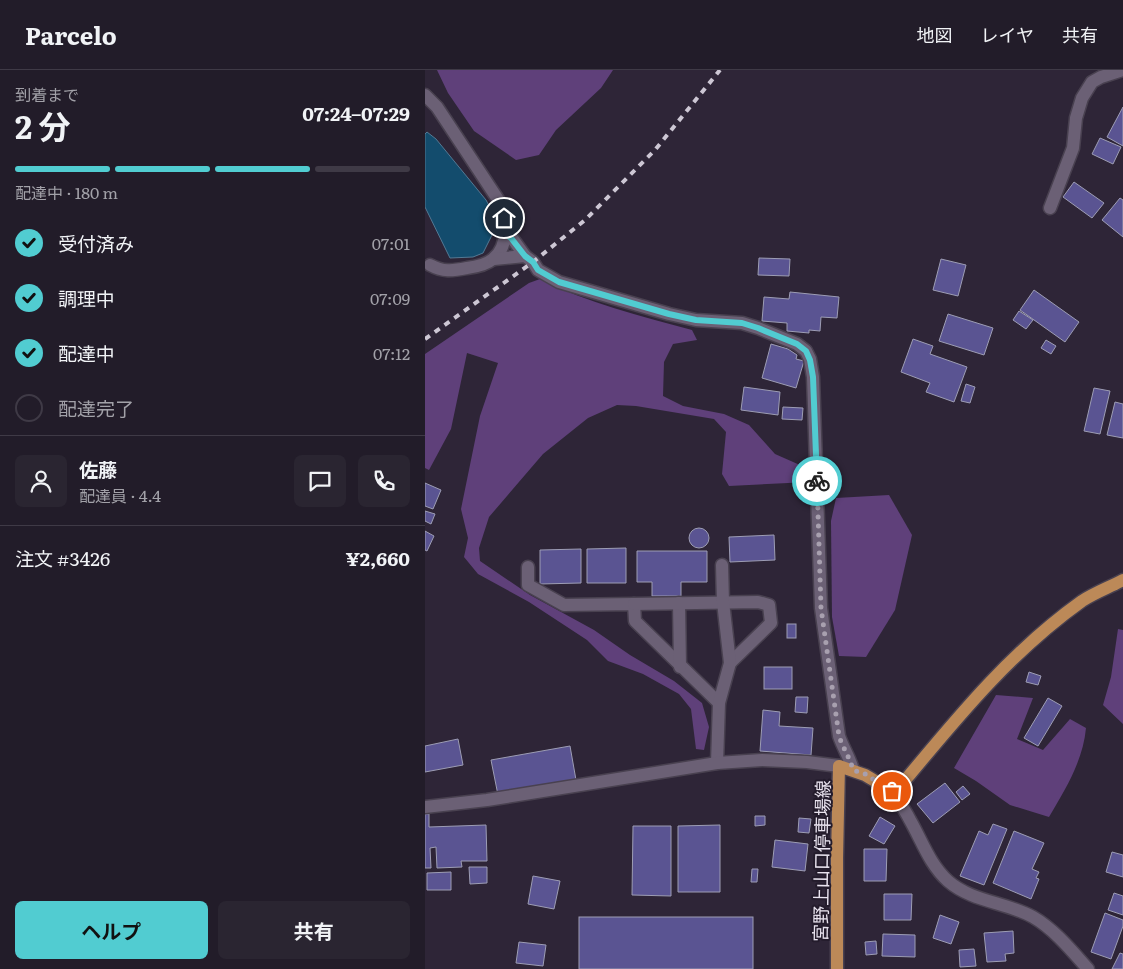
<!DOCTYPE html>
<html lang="ja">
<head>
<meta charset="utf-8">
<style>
  :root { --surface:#221c29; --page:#2a2531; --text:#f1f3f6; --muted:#a2a1a8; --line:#3f3a46; --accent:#51ccd1 }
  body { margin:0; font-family:Literata,"Noto Sans JP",serif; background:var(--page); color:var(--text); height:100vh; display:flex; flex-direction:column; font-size:19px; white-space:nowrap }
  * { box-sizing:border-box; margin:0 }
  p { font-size:16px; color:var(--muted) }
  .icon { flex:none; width:28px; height:28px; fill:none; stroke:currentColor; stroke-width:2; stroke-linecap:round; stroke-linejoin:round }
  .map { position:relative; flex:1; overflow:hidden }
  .drawer { display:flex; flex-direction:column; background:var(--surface); width:425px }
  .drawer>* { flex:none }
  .pin { position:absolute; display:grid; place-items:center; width:42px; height:42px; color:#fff; margin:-21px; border:2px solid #fff; border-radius:50%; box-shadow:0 1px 5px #0007 }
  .courier { position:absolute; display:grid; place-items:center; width:50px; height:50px; margin:-25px; border:4px solid #51ccd1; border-radius:50%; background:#fff; color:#222; box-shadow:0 1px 6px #0007 }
  .headline em { font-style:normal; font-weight:700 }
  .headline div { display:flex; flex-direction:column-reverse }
  .headline { display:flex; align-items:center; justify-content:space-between; height:85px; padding:0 15px }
  h1 { font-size:32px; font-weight:700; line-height:38px }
  .bar { display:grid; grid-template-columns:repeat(4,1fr); gap:8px 5px; align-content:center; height:60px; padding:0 15px }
  .bar i { height:6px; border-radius:4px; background:var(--line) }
  .bar .on { background:var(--accent) }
  .bar p { grid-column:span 4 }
  .line { display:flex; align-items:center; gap:12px; padding:0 15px; border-top:1px solid var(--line) }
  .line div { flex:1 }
  .round { display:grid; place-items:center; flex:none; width:52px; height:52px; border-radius:8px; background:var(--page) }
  ol { padding:0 15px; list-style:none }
  li { display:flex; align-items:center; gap:15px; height:55px }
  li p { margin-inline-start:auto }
  li .icon { padding:5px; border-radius:50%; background:var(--accent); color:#111; stroke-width:4 }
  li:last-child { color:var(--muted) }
  li i { width:28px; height:28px; border:2px solid var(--line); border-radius:50% }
  .button { display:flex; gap:10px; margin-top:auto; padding:10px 15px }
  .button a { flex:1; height:58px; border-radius:8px; background:var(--accent); color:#111; font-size:20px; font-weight:700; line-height:58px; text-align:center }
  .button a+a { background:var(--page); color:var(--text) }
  header { display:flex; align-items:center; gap:30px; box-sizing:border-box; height:70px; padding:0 25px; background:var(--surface); border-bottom:1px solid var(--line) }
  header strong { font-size:24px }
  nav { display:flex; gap:28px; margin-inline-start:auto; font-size:18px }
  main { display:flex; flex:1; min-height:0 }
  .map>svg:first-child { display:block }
  .forest { fill:#5f407a }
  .water { fill:#134c6d; stroke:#537994 }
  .building { fill:#5a5492; stroke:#9d9db4 }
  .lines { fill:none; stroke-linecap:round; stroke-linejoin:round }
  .minor-casing { stroke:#494150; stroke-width:15 }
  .major-casing { stroke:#494150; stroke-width:15 }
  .minor { stroke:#6b6075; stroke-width:12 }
  .major { stroke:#bc8958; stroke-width:12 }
  .rail { stroke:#cdc7d4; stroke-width:4; stroke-dasharray:6 6; stroke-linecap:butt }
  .done { stroke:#a8a0af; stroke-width:5; stroke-dasharray:0 9 }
  .route { stroke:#51ccd1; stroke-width:6 }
  .labels { text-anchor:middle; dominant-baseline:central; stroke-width:4; stroke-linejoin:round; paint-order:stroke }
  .street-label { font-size:18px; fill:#e9e3ef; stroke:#241c2c }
</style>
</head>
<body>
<header>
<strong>Parcelo</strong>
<nav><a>地図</a><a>レイヤ</a><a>共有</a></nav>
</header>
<main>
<section class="drawer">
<div class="headline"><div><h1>2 分</h1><p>到着まで</p></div><em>07:24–07:29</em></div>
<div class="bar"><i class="on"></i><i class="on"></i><i class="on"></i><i></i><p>配達中 · 180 m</p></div>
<ol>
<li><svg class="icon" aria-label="check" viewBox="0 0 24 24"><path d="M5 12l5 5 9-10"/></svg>受付済み<p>07:01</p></li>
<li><svg class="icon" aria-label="check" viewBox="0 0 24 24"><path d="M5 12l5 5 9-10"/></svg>調理中<p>07:09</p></li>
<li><svg class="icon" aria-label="check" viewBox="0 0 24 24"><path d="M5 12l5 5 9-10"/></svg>配達中<p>07:12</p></li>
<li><i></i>配達完了</li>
</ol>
<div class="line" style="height:90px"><a class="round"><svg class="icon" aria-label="person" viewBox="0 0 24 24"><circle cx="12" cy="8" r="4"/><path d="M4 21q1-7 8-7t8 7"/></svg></a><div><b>佐藤</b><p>配達員 · 4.4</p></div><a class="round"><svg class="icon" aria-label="chat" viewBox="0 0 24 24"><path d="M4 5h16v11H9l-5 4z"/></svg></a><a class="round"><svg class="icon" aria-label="phone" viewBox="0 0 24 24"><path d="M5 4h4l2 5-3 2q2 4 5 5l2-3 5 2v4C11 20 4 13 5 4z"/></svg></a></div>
<div class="line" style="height:65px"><div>注文 #3426</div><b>¥2,660</b></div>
<div class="button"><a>ヘルプ</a><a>共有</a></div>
</section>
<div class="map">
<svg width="698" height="899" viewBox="0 0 698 899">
  <rect width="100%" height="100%" fill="#2e2537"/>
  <!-- forest -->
  <g class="forest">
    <polygon points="12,0 188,0 176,18 131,60 114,85 91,90 49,61 23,23"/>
    <path d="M115,209C163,233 215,246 267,260L272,270L248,274L239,292L238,326L258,336L299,344L324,355L350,384L384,399V412L304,416L297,404L301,362L289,349L211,336L192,335L163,348L118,384L64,447L54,478L55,491L105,525L169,560L205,585L249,611L277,633L284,657L279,680L271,679L266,639L254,624L218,604L183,591L162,570L104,532L53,504L39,487L43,468L36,439L55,346L73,293L42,283L26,359L4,400L0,398V284L104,213Z"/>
    <polygon points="464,425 487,465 470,540 441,587 414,586 407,547 406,451 411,428"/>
    <polygon points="693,559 698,560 698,654 678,635 686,607"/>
    <path d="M571,625L608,628L592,669L618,680L645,649L661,658C658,691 640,720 624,747L585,735L551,711L529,698Z"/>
  </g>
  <!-- water -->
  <polygon class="water" points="2,62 11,69 61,130 68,143 69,161 58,183 48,187 25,188 0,137 0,64"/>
  <!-- building -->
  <g class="building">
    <polygon points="698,37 698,76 682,67"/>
    <polygon points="675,68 696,77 688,94 667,84"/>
    <polygon points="649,112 679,133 667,148 638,127"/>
    <polygon points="695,128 698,130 698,167 677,150"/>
    <polygon points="334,188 365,189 364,206 333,205"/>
    <polygon points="516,189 541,195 533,226 508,220"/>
    <polygon points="609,220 654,252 640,272 595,240"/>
    <polygon points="365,222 414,227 412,248 396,247 395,261 384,260 384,263 362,261 362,253 337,251 339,227 364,229"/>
    <polygon points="594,241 608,250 601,259 588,250"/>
    <polygon points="523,244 568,258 559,285 514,271"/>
    <polygon points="488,269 508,276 505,284 542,297 529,332 501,322 505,313 476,302"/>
    <polygon points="621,270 631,276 626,284 616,278"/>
    <polygon points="346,274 363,279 372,285 371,289 379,291 371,318 337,308"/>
    <polygon points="541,314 550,317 545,333 536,331"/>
    <polygon points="319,317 355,322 353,345 316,340"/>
    <polygon points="669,318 685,321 675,364 659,361"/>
    <polygon points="690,332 698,334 698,368 682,365"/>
    <polygon points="358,337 378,338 377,350 357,349"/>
    <polygon points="0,413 16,420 8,439 0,436"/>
    <polygon points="0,441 10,444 6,454 0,451"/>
    <circle cx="274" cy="468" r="10"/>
    <polygon points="0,461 9,466 2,481 0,480"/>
    <polygon points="349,465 350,490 305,492 304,467"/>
    <polygon points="201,478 201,513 162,513 162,479"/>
    <polygon points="156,479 156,513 115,514 115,480"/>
    <polygon points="212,481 282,481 282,512 256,512 256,526 227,526 227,512 212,512"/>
    <rect x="362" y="554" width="9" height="14"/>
    <rect x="339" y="597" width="28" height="22"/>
    <polygon points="604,602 616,606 613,615 601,612"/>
    <polygon points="371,627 383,627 382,643 370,642"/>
    <polygon points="623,628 637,636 613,676 599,668"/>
    <polygon points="338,640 355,642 354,656 388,658 386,685 335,681"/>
    <polygon points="33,669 38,695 0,702 0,676"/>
    <polygon points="145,676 151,710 73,725 66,690"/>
    <polygon points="520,713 535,732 508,753 492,734"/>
    <polygon points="538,716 545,724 537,730 531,722"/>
    <polygon points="0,744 4,744 4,757 61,755 62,791 36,791 37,797 12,798 11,777 5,778 6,798 0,798"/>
    <polygon points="330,746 340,746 340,755 330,756"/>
    <polygon points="455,747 470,756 459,774 444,766"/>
    <polygon points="374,748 386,749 384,763 373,762"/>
    <polygon points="568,754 582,759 559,815 535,806 554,761 563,765"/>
    <polygon points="295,755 295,822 253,822 253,756"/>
    <polygon points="208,756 246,756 246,826 207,825"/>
    <polygon points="589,761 619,773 607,799 614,802 611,808 614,809 606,829 568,813"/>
    <polygon points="350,770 383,774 380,801 347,797"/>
    <polygon points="439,779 462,779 461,811 439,811"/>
    <polygon points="687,782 698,785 698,807 681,802"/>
    <polygon points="44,797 62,797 62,813 45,814"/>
    <polygon points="327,799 333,799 332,812 326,812"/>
    <polygon points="26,802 26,820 2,820 2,803"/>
    <polygon points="108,806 135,811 129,839 103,834"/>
    <polygon points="689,823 698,826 698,845 683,840"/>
    <polygon points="459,824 487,824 486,850 459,850"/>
    <polygon points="680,843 698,850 698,856 686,889 666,882"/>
    <polygon points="515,845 534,852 526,874 508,868"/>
    <rect x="154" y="847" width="174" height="52"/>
    <polygon points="588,861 589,883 580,884 581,891 562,892 559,863"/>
    <polygon points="458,864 490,865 490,887 457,886"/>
    <polygon points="451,871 452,884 441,885 440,872"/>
    <polygon points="94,872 121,875 118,896 91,893"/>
    <polygon points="549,879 551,896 535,897 534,880"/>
    <polygon points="695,883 698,884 698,899 687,899"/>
  </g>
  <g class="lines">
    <defs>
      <g id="minor">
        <path d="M0,25L12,37L74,131C80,149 86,175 68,189C61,195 50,197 42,198C27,201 18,202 5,195"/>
        <polyline points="625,138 648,78 651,48 657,28 667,12 676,7 698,0"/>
        <path d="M100,186L108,192L113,200L134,212L244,244L271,250L317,253L333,258L372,274L381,281L385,289L388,307L396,538L414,666C418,678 425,688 428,700"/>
        <polyline points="69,189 100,186 87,168 80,164"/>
        <polyline points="103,497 103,515 139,535 209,534 210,551 294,633"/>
        <polyline points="254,533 255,597"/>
        <polyline points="209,534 333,532 344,535 346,553 305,593"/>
        <polyline points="292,693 294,633 305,593 298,532 297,495"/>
        <path d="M467,721C473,730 480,740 485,750C497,771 505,795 523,811C547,832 581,832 608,847C629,859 647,881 663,899"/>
        <polyline points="0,737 62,730 292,693 337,690 382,692 414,696"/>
      </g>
      <path id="major" d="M412,899V788L414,696L440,705L467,721L482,708C536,643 587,581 657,531C669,523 685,517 698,510"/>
    </defs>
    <!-- minor casing -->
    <use href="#minor" class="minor-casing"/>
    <!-- major casing -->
    <use href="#major" class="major-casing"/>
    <!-- minor -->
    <use href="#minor" class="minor"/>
    <!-- major -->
    <use href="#major" class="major"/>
    <!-- rail -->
    <polyline class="rail" points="0,269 108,192 160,150 230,80 295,0"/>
  </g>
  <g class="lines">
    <!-- done -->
    <path class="done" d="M392,411L396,538L414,666C418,678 425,688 428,700L440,704L467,721"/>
    <!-- route -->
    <polyline class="route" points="79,148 80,164 86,168 100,186 108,192 113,200 134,212 244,244 271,250 317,253 333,258 372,274 381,281 385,290 388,307 392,411"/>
  </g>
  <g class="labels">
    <!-- street labels -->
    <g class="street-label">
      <text transform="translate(396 791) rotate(-89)">宮野上山口停車場線</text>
    </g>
  </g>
</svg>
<div class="pin" style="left:467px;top:721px;background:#ea580c"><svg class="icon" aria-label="bag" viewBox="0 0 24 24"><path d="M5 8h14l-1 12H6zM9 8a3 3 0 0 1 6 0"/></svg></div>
<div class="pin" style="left:79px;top:148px;background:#1f2937"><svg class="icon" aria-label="home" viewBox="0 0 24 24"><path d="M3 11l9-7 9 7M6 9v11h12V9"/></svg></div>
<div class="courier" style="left:392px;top:411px"><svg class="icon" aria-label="bike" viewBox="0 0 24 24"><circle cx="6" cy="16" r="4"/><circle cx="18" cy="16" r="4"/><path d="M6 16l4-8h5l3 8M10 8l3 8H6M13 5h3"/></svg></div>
</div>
</main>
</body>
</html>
